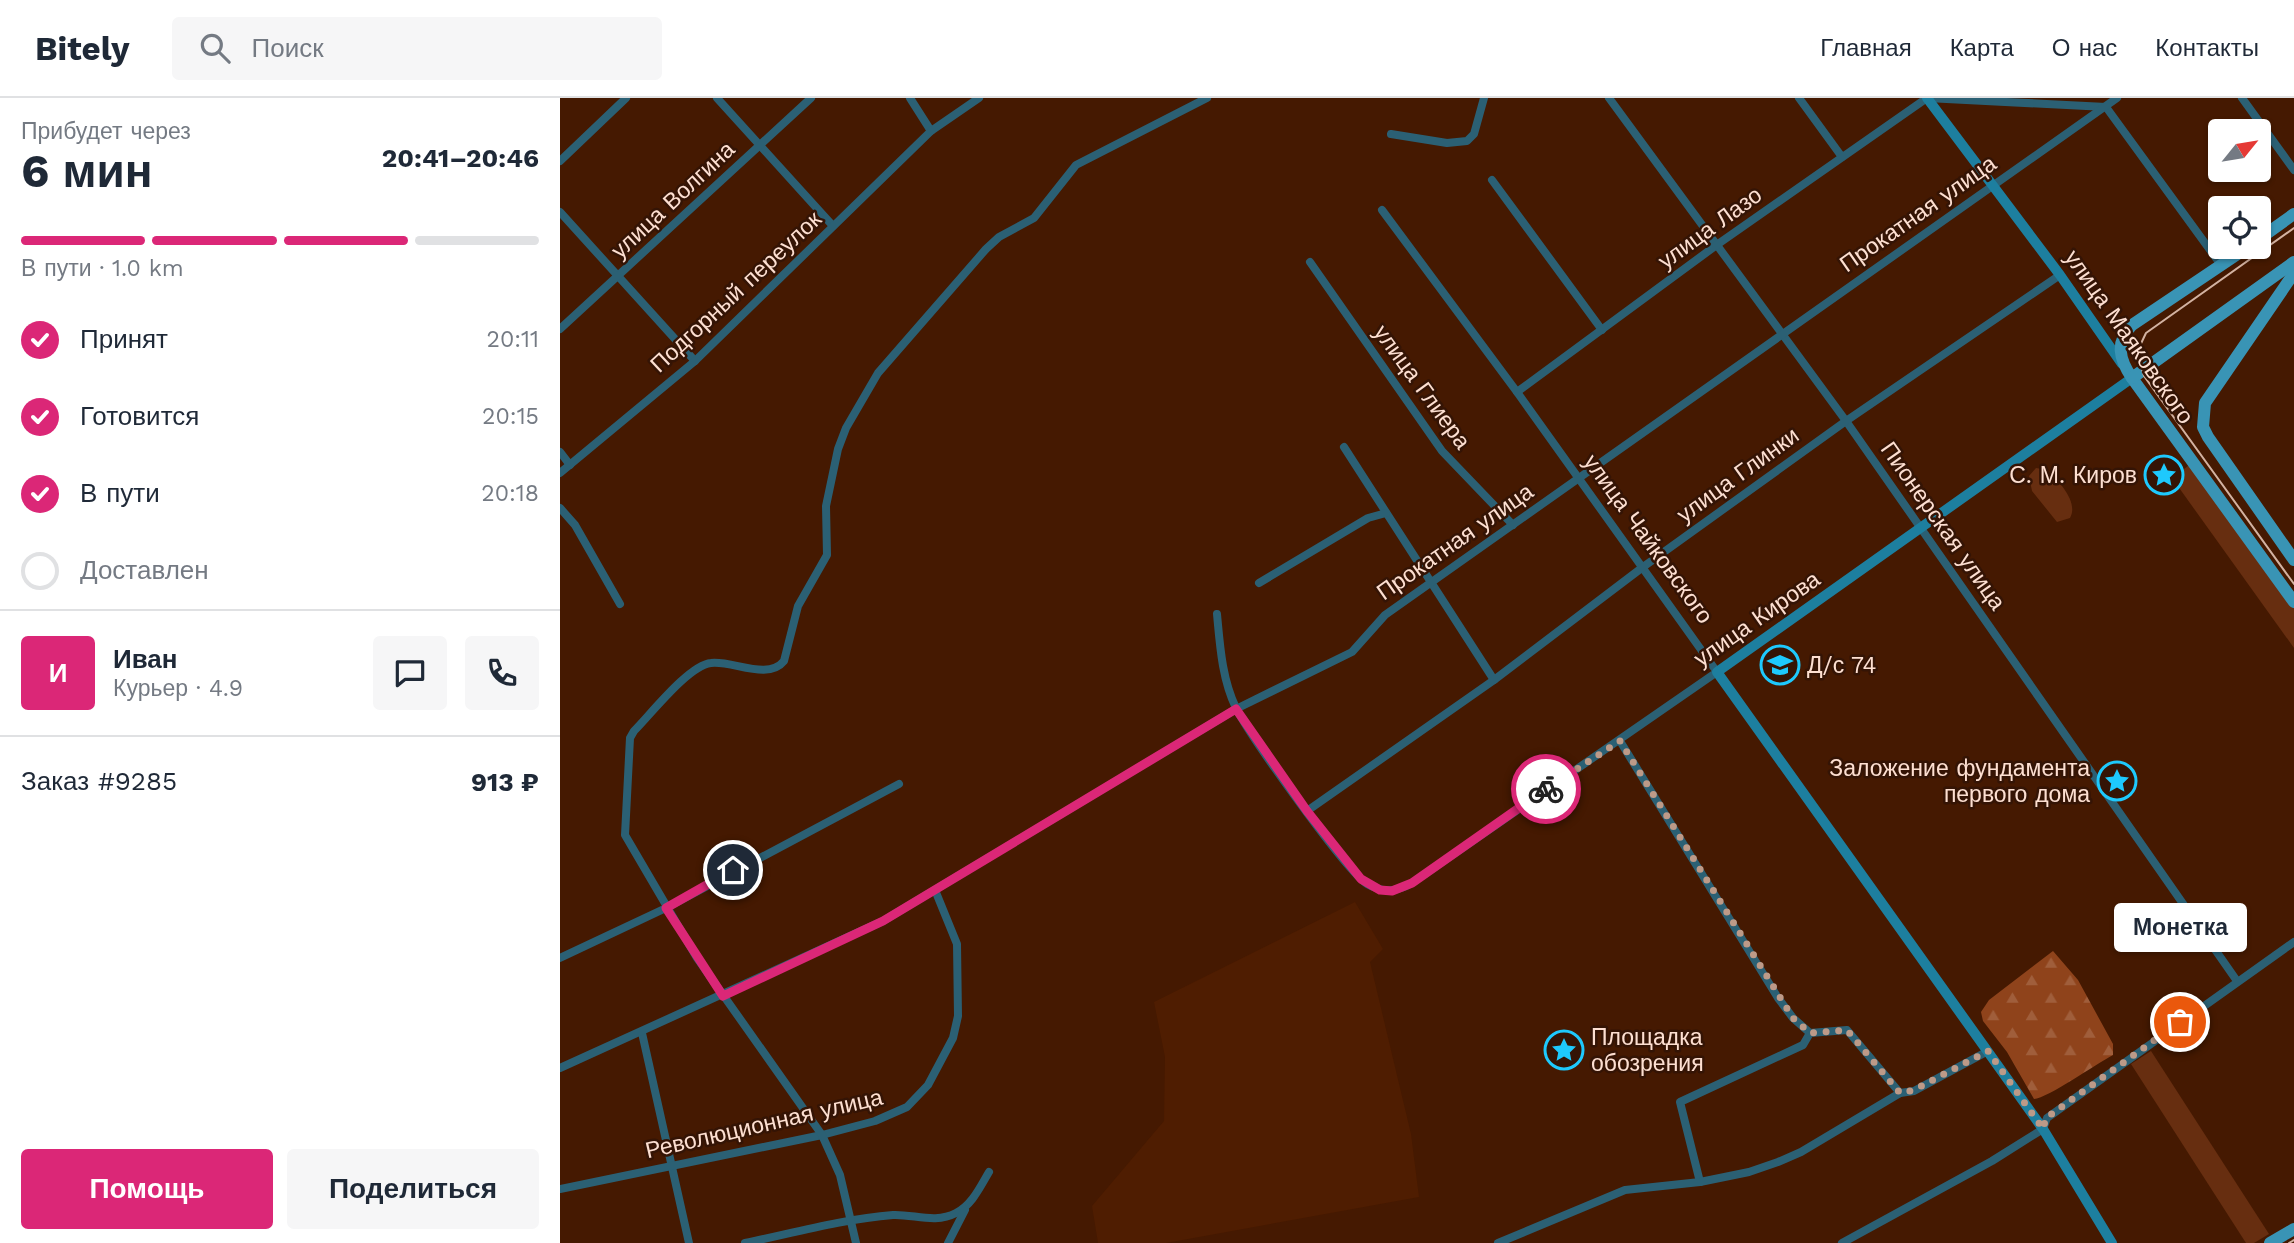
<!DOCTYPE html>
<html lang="ru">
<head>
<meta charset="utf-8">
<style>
  :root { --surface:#fff; --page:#f6f6f7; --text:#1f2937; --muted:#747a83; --line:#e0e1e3; --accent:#db2777 }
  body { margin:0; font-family:"Work Sans",sans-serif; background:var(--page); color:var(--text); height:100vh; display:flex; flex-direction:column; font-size:26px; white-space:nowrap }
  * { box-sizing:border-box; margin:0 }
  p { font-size:23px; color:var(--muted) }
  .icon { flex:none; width:38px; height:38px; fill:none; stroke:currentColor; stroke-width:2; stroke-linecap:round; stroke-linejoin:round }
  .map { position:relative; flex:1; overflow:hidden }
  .details { display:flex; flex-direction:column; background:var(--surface); width:560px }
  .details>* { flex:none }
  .needle { width:46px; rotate:60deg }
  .buttons { position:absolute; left:1648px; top:21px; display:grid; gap:14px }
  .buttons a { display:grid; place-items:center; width:63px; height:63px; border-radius:7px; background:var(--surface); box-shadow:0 2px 5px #0004; font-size:35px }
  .pin { position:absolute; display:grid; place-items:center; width:60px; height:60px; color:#fff; margin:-30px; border:4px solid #fff; border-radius:50%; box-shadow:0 2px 7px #0007 }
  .courier { position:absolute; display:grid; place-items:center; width:70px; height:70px; margin:-35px; border:5px solid #db2777; border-radius:50%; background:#fff; color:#222; box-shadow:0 2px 9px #0007 }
  .bubble { position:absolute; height:49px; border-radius:7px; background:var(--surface); box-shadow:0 2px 5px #0004; font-size:23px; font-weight:700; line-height:49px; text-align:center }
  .overview em { font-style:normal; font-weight:700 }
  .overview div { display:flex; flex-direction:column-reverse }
  .overview { display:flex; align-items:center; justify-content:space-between; height:119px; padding:0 21px }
  h1 { font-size:46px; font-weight:700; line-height:52px }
  .bar { display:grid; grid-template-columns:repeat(4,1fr); gap:10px 7px; align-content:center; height:84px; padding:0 21px }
  .bar i { height:9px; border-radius:5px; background:var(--line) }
  .bar .current { background:var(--accent) }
  .bar p { grid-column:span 4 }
  .line { display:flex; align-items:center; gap:18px; padding:0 21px; border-top:2px solid var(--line) }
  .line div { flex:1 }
  .round { display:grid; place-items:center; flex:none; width:74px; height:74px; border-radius:7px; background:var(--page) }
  ol { padding:0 21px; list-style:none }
  li { display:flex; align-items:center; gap:21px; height:77px }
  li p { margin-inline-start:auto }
  li .icon { padding:7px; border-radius:50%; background:var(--accent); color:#fff; stroke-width:4 }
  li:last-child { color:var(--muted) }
  li i { width:38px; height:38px; border:4px solid var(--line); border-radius:50% }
  .primary-button { display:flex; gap:14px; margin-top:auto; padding:14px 21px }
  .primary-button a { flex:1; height:80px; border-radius:7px; background:var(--accent); color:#fff; font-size:28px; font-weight:700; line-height:80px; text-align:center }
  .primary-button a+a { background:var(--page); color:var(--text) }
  header { display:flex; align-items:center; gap:42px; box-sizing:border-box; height:98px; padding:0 35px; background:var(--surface); border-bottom:2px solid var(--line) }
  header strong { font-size:33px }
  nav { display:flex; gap:38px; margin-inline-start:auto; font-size:24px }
  .search { width:490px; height:63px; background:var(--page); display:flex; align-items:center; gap:18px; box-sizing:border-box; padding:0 24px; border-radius:7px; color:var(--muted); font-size:26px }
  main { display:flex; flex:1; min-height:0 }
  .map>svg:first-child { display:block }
  .built { fill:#4f1d01 }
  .forest { fill:url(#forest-firs) }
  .park { fill:#672e10 }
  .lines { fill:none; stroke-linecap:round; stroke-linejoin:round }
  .minor { stroke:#2b6074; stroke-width:8 }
  .secondary { stroke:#1d7f9f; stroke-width:10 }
  .primary { stroke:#3994b5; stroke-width:12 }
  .tram { stroke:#d3b2a1; stroke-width:2 }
  .done { stroke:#bd9a88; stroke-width:7; stroke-dasharray:0 12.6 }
  .route { stroke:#db2777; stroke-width:9 }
  .labels { text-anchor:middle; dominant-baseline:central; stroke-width:5; stroke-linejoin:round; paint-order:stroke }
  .street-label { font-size:23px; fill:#fddfd1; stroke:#341405 }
  .poi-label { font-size:23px; fill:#fddfd1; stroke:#341405; text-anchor:end }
</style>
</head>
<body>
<header>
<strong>Bitely</strong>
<div class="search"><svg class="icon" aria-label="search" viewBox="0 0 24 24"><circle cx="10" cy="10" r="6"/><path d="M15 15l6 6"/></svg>Поиск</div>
<nav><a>Главная</a><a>Карта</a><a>О нас</a><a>Контакты</a></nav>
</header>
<main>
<section class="details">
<div class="overview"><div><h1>6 мин</h1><p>Прибудет через</p></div><em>20:41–20:46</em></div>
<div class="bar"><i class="current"></i><i class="current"></i><i class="current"></i><i></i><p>В пути · 1.0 km</p></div>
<ol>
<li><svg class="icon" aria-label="check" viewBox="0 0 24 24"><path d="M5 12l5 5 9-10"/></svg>Принят<p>20:11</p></li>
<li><svg class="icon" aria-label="check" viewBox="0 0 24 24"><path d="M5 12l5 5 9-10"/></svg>Готовится<p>20:15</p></li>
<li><svg class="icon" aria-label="check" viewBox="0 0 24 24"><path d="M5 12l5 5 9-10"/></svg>В пути<p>20:18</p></li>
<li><i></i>Доставлен</li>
</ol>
<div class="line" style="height:126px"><b class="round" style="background:var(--accent);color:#fff">И</b><div><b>Иван</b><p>Курьер · 4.9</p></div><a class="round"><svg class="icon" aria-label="chat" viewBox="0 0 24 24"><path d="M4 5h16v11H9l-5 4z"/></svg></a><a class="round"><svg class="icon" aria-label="phone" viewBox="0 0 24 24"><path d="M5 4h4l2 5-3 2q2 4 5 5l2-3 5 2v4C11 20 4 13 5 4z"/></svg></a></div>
<div class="line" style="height:91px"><div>Заказ #9285</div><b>913 ₽</b></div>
<div class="primary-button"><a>Помощь</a><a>Поделиться</a></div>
</section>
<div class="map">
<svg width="1734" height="1145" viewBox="0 0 1734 1145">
  <defs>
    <pattern id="forest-firs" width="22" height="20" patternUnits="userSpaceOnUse" patternTransform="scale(1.75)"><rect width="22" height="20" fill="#8f431b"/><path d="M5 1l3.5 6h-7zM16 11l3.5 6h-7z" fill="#a05e3b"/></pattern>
  </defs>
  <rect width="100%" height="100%" fill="#451901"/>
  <!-- built -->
  <polygon class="built" points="795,804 823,851 810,864 851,1036 859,1099 606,1145 538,1145 532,1108 604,1023 605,959 594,904"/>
  <!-- forest -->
  <path class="forest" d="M1493,853L1518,882L1553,946V957C1536,966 1488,1000 1474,1001L1447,954L1423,923L1421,914L1429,902Z"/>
  <!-- park -->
  <g class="park">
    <polygon points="1632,365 1734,510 1734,550 1612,380"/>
    <path d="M1476,370L1488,372C1499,384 1519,404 1510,420L1497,424L1472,393L1469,378Z"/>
    <polygon points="1591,953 1709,1136 1694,1145 1686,1145 1571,966"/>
  </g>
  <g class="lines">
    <!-- minor -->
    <g class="minor">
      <polyline points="157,0 273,128"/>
      <polyline points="350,0 371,33"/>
      <polyline points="1049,0 1286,323 1677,883"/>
      <polyline points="1239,0 1282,59"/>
      <polyline points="1682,0 1734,72"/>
      <polyline points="831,36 887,45 907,43 914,36 924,0"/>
      <polyline points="0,63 66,0"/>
      <polyline points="932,82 1042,232"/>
      <polyline points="0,114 135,263"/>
      <polyline points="750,164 882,353 953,427"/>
      <polyline points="0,231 251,0"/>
      <polyline points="957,294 1158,146 1367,0 1546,9 1661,167"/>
      <polyline points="784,349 934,582"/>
      <polyline points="0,354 10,367"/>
      <polyline points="0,375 135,263 371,33 419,0"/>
      <polyline points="0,410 15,427 60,506"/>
      <polyline points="699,485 808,420 826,415"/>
      <path d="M657,516C660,548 662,581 676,610C690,638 785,772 807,786C823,795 836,794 852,785L1157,574L957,294L822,112"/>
      <polyline points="1060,643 1218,900 1233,920 1250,935 1243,947 1120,1004 1140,1084"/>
      <polyline points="747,713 934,582 1083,469 1286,323 1500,177"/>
      <polyline points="0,860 106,810 339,686"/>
      <polyline points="82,935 129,1145"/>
      <polyline points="1250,935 1287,932 1340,995"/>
      <polyline points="0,970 323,823 676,611 792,554 825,517 1557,0"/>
      <polyline points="0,1091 262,1037 315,1023 347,1009 368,987 393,940 398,918 397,846 375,792"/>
      <path d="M185,1145C233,1135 283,1121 333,1117C354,1116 375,1126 396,1115C412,1107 420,1089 429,1074"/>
      <path d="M296,1145L280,1077L262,1037L137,860L65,737L70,640L74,633C91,616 129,567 151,565C172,562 208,583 224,563L238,508L267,457L266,408L278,351L286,330L318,275L426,151L439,139L474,120L516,67L647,0"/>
      <polyline points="388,1145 405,1112"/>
      <polyline points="938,1145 1065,1092 1140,1084 1189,1074 1218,1064 1241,1054 1340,995 1354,993 1428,953"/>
      <polyline points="1282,1145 1432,1063 1483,1031 1487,1020 1734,844"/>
    </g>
    <!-- secondary -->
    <g class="secondary">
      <polyline points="1367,0 1500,177 1562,266"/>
      <polyline points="1552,1145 1483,1031 1157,574 1572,280"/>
    </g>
    <!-- primary -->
    <g class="primary">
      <polyline points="1699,141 1734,116"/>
      <path d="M1688,149L1572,227C1555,244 1559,261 1572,280L1734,504"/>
      <polyline points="1734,175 1645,305 1643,329 1648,339 1734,462"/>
      <polyline points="1572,280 1734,164"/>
      <polyline points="1710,1145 1734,1131"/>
    </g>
    <!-- tram -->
    <g class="tram">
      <polyline points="1734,130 1586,235 1577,254 1584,278 1734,486"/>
      <polyline points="1729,1145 1734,1142"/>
    </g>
  </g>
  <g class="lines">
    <!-- done -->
    <polyline class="done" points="986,691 1060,643 1233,920 1250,935 1287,932 1340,995 1354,992 1428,953 1483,1031 1486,1020 1620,924"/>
    <!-- route -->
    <polyline class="route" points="173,772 106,810 163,898 323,823 676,611 747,713 801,781 820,792 832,793 852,785 986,691"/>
  </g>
  <!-- icons -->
  <defs>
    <symbol id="sight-ring" viewBox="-11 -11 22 22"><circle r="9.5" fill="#341405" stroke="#1ec9fd" stroke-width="1.5"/><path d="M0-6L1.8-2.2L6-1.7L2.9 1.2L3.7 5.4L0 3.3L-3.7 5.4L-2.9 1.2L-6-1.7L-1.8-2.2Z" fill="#1ec9fd"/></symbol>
    <symbol id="school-ring" viewBox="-11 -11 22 22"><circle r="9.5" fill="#341405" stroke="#1ec9fd" stroke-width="1.5"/><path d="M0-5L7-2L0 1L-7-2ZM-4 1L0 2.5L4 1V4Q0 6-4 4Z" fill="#1ec9fd"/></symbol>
  </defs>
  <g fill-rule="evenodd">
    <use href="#sight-ring" x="1582" y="355" width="44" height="44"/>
    <use href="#school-ring" x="1198" y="545" width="44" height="44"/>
    <use href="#sight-ring" x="1535" y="661" width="44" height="44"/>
    <use href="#sight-ring" x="982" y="930" width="44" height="44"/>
  </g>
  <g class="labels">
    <!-- street labels -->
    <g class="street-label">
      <text transform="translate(113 102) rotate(-43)">улица Волгина</text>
      <text transform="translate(1358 116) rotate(-35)">Прокатная улица</text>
      <text transform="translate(1150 130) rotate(-36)">улица Лазо</text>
      <text transform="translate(176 194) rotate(-43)">Подгорный переулок</text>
      <text transform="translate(1569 239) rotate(55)">улица Маяковского</text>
      <text transform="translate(862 289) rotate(54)">улица Глиера</text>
      <text transform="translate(1178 377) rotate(-36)">улица Глинки</text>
      <text transform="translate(1383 428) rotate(55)">Пионерская улица</text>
      <text transform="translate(1088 441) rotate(54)">улица Чайковского</text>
      <text transform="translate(895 444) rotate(-35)">Прокатная улица</text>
      <text transform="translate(1197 521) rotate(-35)">улица Кирова</text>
      <text transform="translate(204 1026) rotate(-13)">Революционная улица</text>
    </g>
    <!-- poi labels -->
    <g class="poi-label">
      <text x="1577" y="377">С. М. Киров</text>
      <text x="1247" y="567" text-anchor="start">Д/с 74</text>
      <text x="1530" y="670">Заложение фундамента<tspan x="1530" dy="26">первого дома</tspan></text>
      <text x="1031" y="939" text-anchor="start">Площадка<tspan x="1031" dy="26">обозрения</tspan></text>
    </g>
  </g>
</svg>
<div class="buttons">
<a><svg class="needle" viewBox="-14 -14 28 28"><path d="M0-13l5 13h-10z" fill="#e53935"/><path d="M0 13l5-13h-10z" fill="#747a83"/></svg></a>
<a><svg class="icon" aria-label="locate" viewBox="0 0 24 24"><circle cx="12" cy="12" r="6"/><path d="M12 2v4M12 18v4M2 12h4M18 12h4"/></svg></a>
</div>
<div class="pin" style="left:1620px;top:924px;background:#ea580c"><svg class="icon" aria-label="bag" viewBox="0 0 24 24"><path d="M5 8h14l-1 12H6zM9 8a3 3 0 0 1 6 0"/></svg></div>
<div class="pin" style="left:173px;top:772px;background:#1f2937"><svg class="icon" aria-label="home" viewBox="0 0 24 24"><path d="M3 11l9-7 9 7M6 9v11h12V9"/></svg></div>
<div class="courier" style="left:986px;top:691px"><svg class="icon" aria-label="bike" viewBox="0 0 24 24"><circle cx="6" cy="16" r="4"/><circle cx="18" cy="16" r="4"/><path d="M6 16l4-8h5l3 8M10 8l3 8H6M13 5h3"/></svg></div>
<div class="bubble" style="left:1554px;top:805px;width:133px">Монетка</div>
</div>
</main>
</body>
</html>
